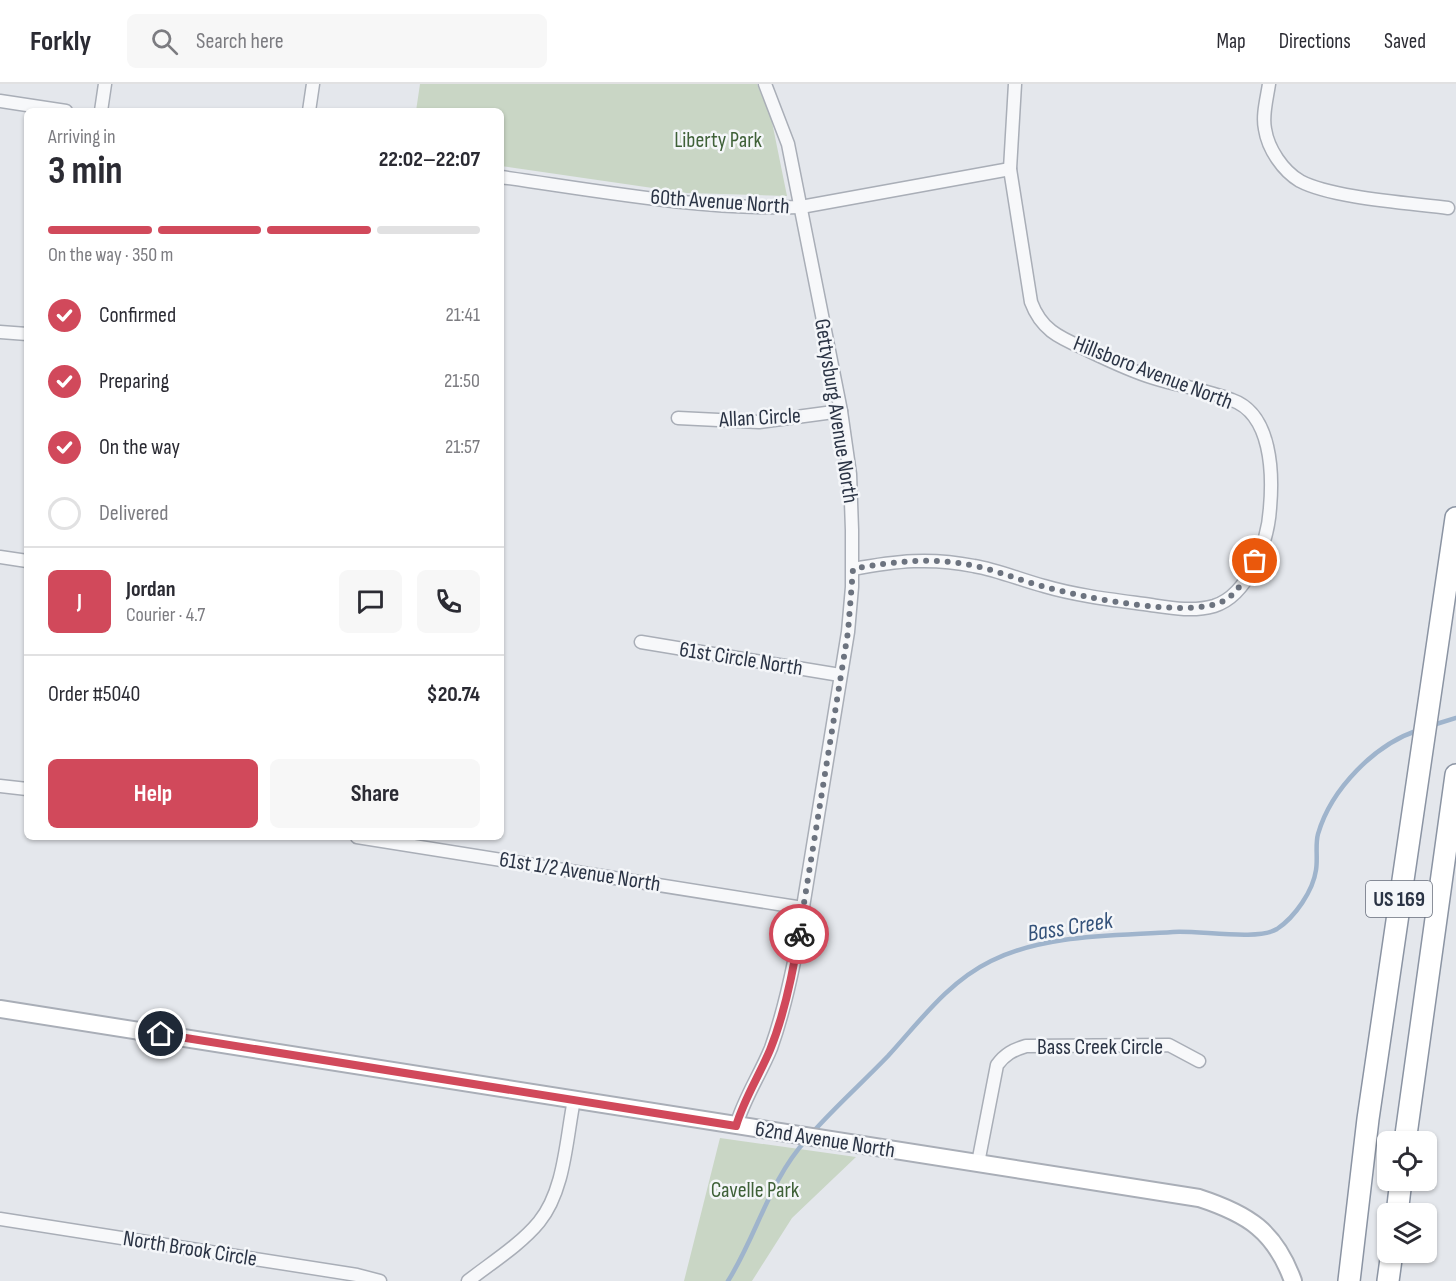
<!DOCTYPE html>
<html lang="en">
<head>
<meta charset="utf-8">
<style>
  :root { --surface:#fff; --page:#f7f7f7; --text:#2b2b33; --muted:#7c7c81; --line:#e1e1e2; --accent:#d1495b }
  body { margin:0; font-family:"Sofia Sans Condensed",sans-serif; background:var(--page); color:var(--text); height:100vh; display:flex; flex-direction:column; font-size:22px; white-space:nowrap }
  * { box-sizing:border-box; margin:0 }
  p { font-size:20px; color:var(--muted) }
  .icon { flex:none; width:33px; height:33px; fill:none; stroke:currentColor; stroke-width:2; stroke-linecap:round; stroke-linejoin:round }
  .map { position:relative; flex:1; overflow:hidden }
  .details { position:absolute; left:24px; top:24px; width:480px; height:732px; display:flex; flex-direction:column; background:var(--surface); border-radius:9px; box-shadow:0 2px 4px #0004 }
  .details>* { flex:none }
  .tools { position:absolute; left:1377px; top:1047px; display:grid; gap:12px }
  .tools a { display:grid; place-items:center; width:60px; height:60px; border-radius:9px; background:var(--surface); box-shadow:0 2px 4px #0004; font-size:30px }
  .pin { position:absolute; display:grid; place-items:center; width:51px; height:51px; color:#fff; margin:-26px; border:3px solid #fff; border-radius:50%; box-shadow:0 2px 6px #0007 }
  .courier { position:absolute; display:grid; place-items:center; width:60px; height:60px; margin:-30px; border:4px solid #d1495b; border-radius:50%; background:#fff; color:#222; box-shadow:0 2px 8px #0007 }
  .headline em { font-style:normal; font-weight:700 }
  .headline div { display:flex; flex-direction:column-reverse }
  .headline { display:flex; align-items:center; justify-content:space-between; height:102px; padding:0 24px }
  h1 { font-size:39px; font-weight:700; line-height:45px }
  .bar { display:grid; grid-template-columns:repeat(4,1fr); gap:9px 6px; align-content:center; height:72px; padding:0 24px }
  .bar i { height:8px; border-radius:4px; background:var(--line) }
  .bar .on { background:var(--accent) }
  .bar p { grid-column:span 4 }
  .line { display:flex; align-items:center; gap:15px; padding:0 24px; border-top:2px solid var(--line) }
  .line div { flex:1 }
  .round { display:grid; place-items:center; flex:none; width:63px; height:63px; border-radius:9px; background:var(--page) }
  ol { padding:0 24px; list-style:none }
  li { display:flex; align-items:center; gap:18px; height:66px }
  li p { margin-inline-start:auto }
  li .icon { padding:6px; border-radius:50%; background:var(--accent); color:#fff; stroke-width:4 }
  li:last-child { color:var(--muted) }
  li i { width:33px; height:33px; border:3px solid var(--line); border-radius:50% }
  .cta { display:flex; gap:12px; margin-top:auto; padding:12px 24px }
  .cta a { flex:1; height:69px; border-radius:9px; background:var(--accent); color:#fff; font-size:24px; font-weight:700; line-height:69px; text-align:center }
  .cta a+a { background:var(--page); color:var(--text) }
  header { display:flex; align-items:center; gap:36px; box-sizing:border-box; height:84px; padding:0 30px; background:var(--surface); border-bottom:2px solid var(--line) }
  header strong { font-size:28px }
  nav { display:flex; gap:33px; margin-inline-start:auto; font-size:21px }
  .search { width:420px; height:54px; background:var(--page); display:flex; align-items:center; gap:15px; box-sizing:border-box; padding:0 21px; border-radius:9px; color:var(--muted); font-size:22px }
  .map>svg:first-child { display:block }
  .green { fill:#c9d6c5 }
  .lines { fill:none; stroke-linecap:round; stroke-linejoin:round }
  .stream { stroke:#9fb4cc; stroke-width:4.5 }
  .street-casing { stroke:#a9aeb7; stroke-width:15 }
  .secondary-casing { stroke:#a9aeb7; stroke-width:20 }
  .highway-casing { stroke:#8b94a3; stroke-width:24 }
  .street { stroke:#f7f8fa; stroke-width:12 }
  .secondary { stroke:#fff; stroke-width:16 }
  .highway { stroke:#fff; stroke-width:21 }
  .done { stroke:#6c737f; stroke-width:6; stroke-dasharray:0 10.8 }
  .route { stroke:#d1495b; stroke-width:8 }
  .labels { text-anchor:middle; dominant-baseline:central; stroke-width:5; stroke-linejoin:round; paint-order:stroke }
  .shield { fill:#f4f6f9; stroke:#676e7b; stroke-width:1.5 }
  .shield-label { font-size:21px; font-weight:bold; fill:#2b3445 }
  .park-label { font-size:22px; fill:#3f6138; stroke:#f4f6f9 }
  .street-label { font-size:22px; fill:#2b3445; stroke:#f4f6f9 }
  .water-label { font-size:24px; font-style:italic; fill:#34527a; stroke:#f4f6f9 }
</style>
</head>
<body>
<header>
<strong>Forkly</strong>
<div class="search"><svg class="icon" aria-label="search" viewBox="0 0 24 24"><circle cx="10" cy="10" r="6"/><path d="M15 15l6 6"/></svg>Search here</div>
<nav><a>Map</a><a>Directions</a><a>Saved</a></nav>
</header>
<div class="map">
<svg width="1456" height="1197" viewBox="0 0 1456 1197">
  <rect width="100%" height="100%" fill="#e4e7ec"/>
  <!-- green -->
  <g class="green">
    <polygon points="420,0 757,0 771,33 787,112 687,109 501,82 501,27 416,27"/>
    <polygon points="720,1054 856,1073 792,1134 752,1197 684,1197"/>
  </g>
  <g class="lines">
    <!-- stream -->
    <g class="stream">
      <polyline points="1433,641 1456,634"/>
      <path d="M812,1049C836,1022 863,998 888,972C920,937 948,898 991,877C1045,850 1114,852 1173,848C1198,846 1258,857 1277,845C1295,833 1313,807 1316,786C1318,774 1315,761 1318,750C1331,705 1375,660 1419,646"/>
      <path d="M728,1197C757,1151 769,1097 806,1056"/>
    </g>
    <defs>
      <g id="street">
        <path d="M1269,0C1267,14 1262,31 1265,45C1268,65 1283,87 1300,97C1332,114 1410,119 1448,124"/>
        <polyline points="0,17 66,27"/>
        <polyline points="101,27 105,0"/>
        <polyline points="309,27 313,0"/>
        <path d="M501,93C600,107 700,126 801,123L1010,85"/>
        <polyline points="0,248 27,250"/>
        <polyline points="678,334 759,338 841,327"/>
        <polyline points="0,473 27,477"/>
        <path d="M853,485C896,477 930,473 974,482C998,486 1021,496 1044,502C1078,512 1115,516 1151,521C1171,524 1193,528 1214,522C1249,511 1268,457 1270,424C1273,390 1272,330 1232,316C1207,306 1180,302 1154,294C1130,287 1106,275 1083,264C1058,253 1041,245 1031,218L1010,85L1015,0"/>
        <polyline points="641,558 840,591"/>
        <polyline points="0,702 27,705"/>
        <polyline points="357,753 803,824"/>
        <path d="M736,1042C744,1014 760,991 771,964C781,936 788,907 794,878L848,548L852,503V446L850,390L841,327L788,60L765,0"/>
        <path d="M978,1079L997,981C1005,970 1013,966 1026,962L1169,961L1199,977"/>
        <polyline points="0,1135 357,1191 380,1197"/>
        <path d="M468,1197C491,1179 520,1161 539,1138C565,1106 566,1055 574,1016"/>
      </g>
      <path id="secondary" d="M0,925L1199,1114C1248,1130 1275,1147 1293,1197"/>
      <g id="highway">
        <polyline points="1405,1058 1456,691"/>
        <polyline points="1397,1130 1401,1096"/>
        <polyline points="1349,1197 1368,1035 1456,434"/>
        <polyline points="1388,1197 1392,1168"/>
      </g>
    </defs>
    <!-- street casing -->
    <use href="#street" class="street-casing"/>
    <!-- secondary casing -->
    <use href="#secondary" class="secondary-casing"/>
    <!-- highway casing -->
    <use href="#highway" class="highway-casing"/>
    <!-- street -->
    <use href="#street" class="street"/>
    <!-- secondary -->
    <use href="#secondary" class="secondary"/>
    <!-- highway -->
    <use href="#highway" class="highway"/>
  </g>
  <g class="lines">
    <!-- done -->
    <path class="done" d="M799,850L848,548L853,485C895,477 933,473 975,482C999,487 1022,497 1045,503C1083,513 1192,536 1225,516C1239,508 1247,491 1255,477"/>
    <!-- route -->
    <path class="route" d="M161,950L736,1042C744,1015 759,992 770,966C785,929 793,889 799,850"/>
  </g>
  <g class="labels">
    <!-- shield labels -->
    <rect class="shield" x="1366" y="797" width="66" height="36" rx="4.5"/>
    <g class="shield-label">
      <text x="1399" y="815">US 169</text>
    </g>
    <!-- park labels -->
    <g class="park-label">
      <text x="718" y="56">Liberty Park</text>
      <text x="755" y="1106">Cavelle Park</text>
    </g>
    <!-- street labels -->
    <g class="street-label">
      <text transform="translate(720 118) rotate(4)">60th Avenue North</text>
      <text transform="translate(1153 289) rotate(21)">Hillsboro Avenue North</text>
      <text transform="translate(836 327) rotate(81)">Gettysburg Avenue North</text>
      <text transform="translate(760 334) rotate(-3)">Allan Circle</text>
      <text transform="translate(741 575) rotate(9)">61st Circle North</text>
      <text transform="translate(580 788) rotate(9)">61st 1/2 Avenue North</text>
      <text x="1100" y="963">Bass Creek Circle</text>
      <text transform="translate(825 1056) rotate(9)">62nd Avenue North</text>
      <text transform="translate(190 1165) rotate(9)">North Brook Circle</text>
    </g>
    <!-- water labels -->
    <g class="water-label">
      <text transform="translate(1070 843) rotate(-9)">Bass Creek</text>
    </g>
  </g>
</svg>
<div class="tools">
<a><svg class="icon" aria-label="locate" viewBox="0 0 24 24"><circle cx="12" cy="12" r="6"/><path d="M12 2v4M12 18v4M2 12h4M18 12h4"/></svg></a>
<a><svg class="icon" aria-label="layers" viewBox="0 0 24 24"><path d="M12 4l9 5-9 5-9-5zM3 14l9 5 9-5"/></svg></a>
</div>
<div class="pin" style="left:1255px;top:477px;background:#ea580c"><svg class="icon" aria-label="bag" viewBox="0 0 24 24"><path d="M5 8h14l-1 12H6zM9 8a3 3 0 0 1 6 0"/></svg></div>
<div class="pin" style="left:161px;top:950px;background:#1f2937"><svg class="icon" aria-label="home" viewBox="0 0 24 24"><path d="M3 11l9-7 9 7M6 9v11h12V9"/></svg></div>
<div class="courier" style="left:799px;top:850px"><svg class="icon" aria-label="bike" viewBox="0 0 24 24"><circle cx="6" cy="16" r="4"/><circle cx="18" cy="16" r="4"/><path d="M6 16l4-8h5l3 8M10 8l3 8H6M13 5h3"/></svg></div>
<section class="details">
<div class="headline"><div><h1>3 min</h1><p>Arriving in</p></div><em>22:02–22:07</em></div>
<div class="bar"><i class="on"></i><i class="on"></i><i class="on"></i><i></i><p>On the way · 350 m</p></div>
<ol>
<li><svg class="icon" aria-label="check" viewBox="0 0 24 24"><path d="M5 12l5 5 9-10"/></svg>Confirmed<p>21:41</p></li>
<li><svg class="icon" aria-label="check" viewBox="0 0 24 24"><path d="M5 12l5 5 9-10"/></svg>Preparing<p>21:50</p></li>
<li><svg class="icon" aria-label="check" viewBox="0 0 24 24"><path d="M5 12l5 5 9-10"/></svg>On the way<p>21:57</p></li>
<li><i></i>Delivered</li>
</ol>
<div class="line" style="height:108px"><b class="round" style="background:var(--accent);color:#fff">J</b><div><b>Jordan</b><p>Courier · 4.7</p></div><a class="round"><svg class="icon" aria-label="chat" viewBox="0 0 24 24"><path d="M4 5h16v11H9l-5 4z"/></svg></a><a class="round"><svg class="icon" aria-label="phone" viewBox="0 0 24 24"><path d="M5 4h4l2 5-3 2q2 4 5 5l2-3 5 2v4C11 20 4 13 5 4z"/></svg></a></div>
<div class="line" style="height:78px"><div>Order #5040</div><b>$20.74</b></div>
<div class="cta"><a>Help</a><a>Share</a></div>
</section>
</div>
</body>
</html>
